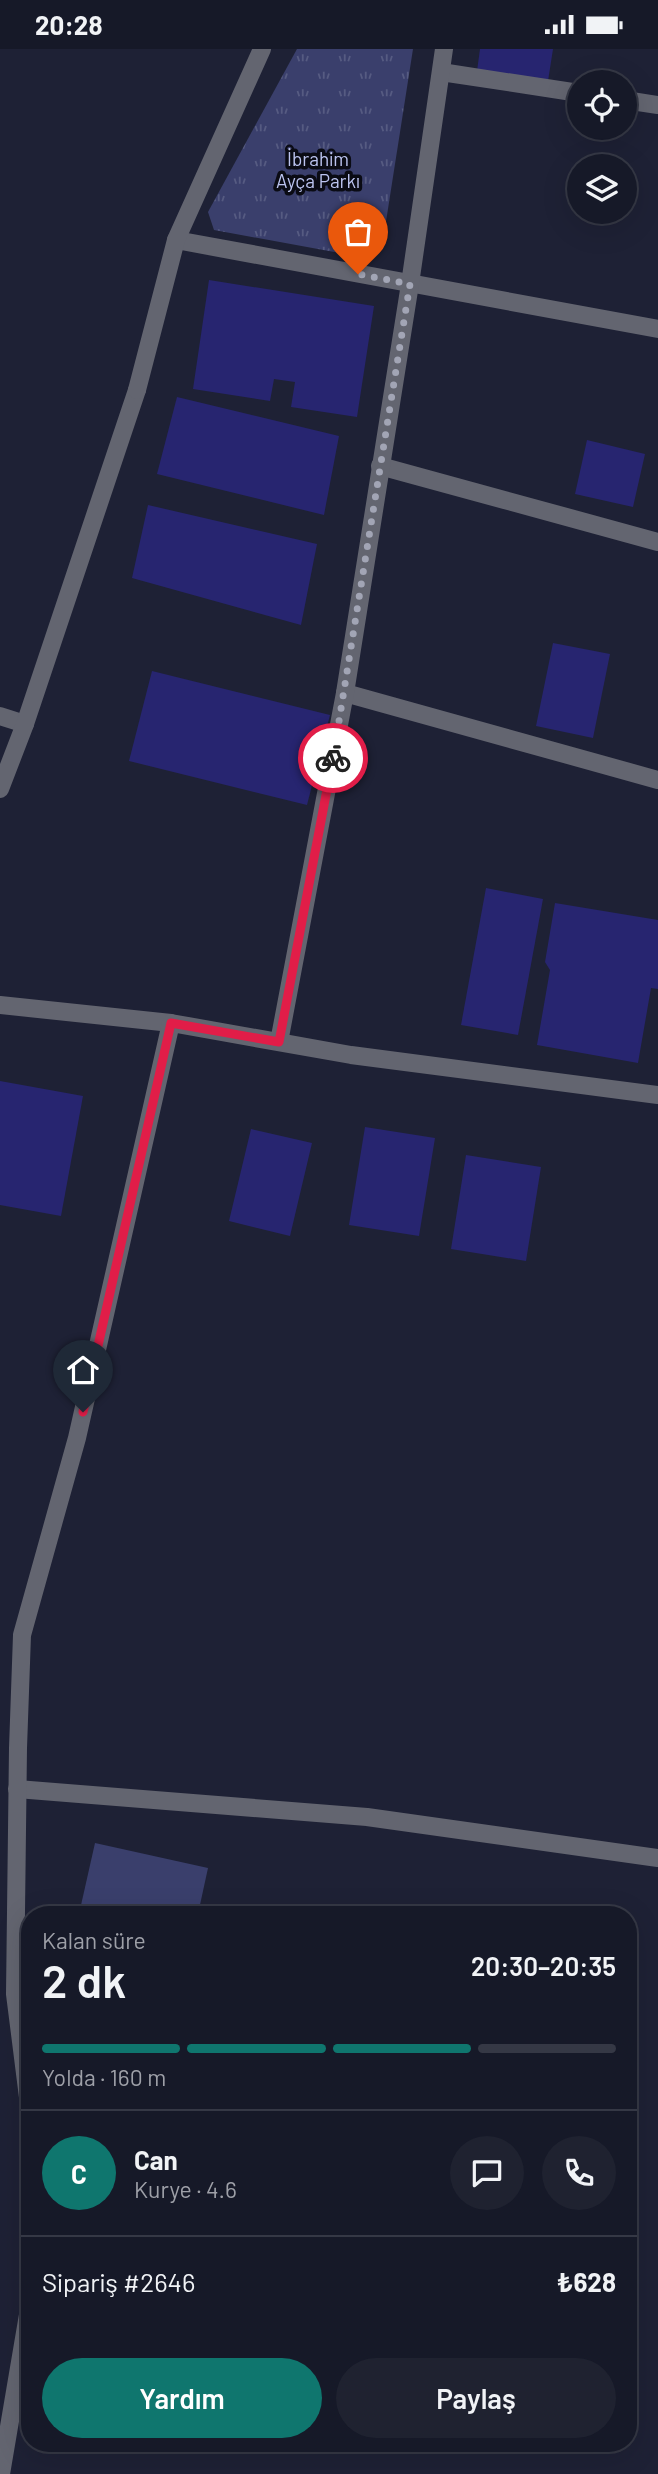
<!DOCTYPE html>
<html lang="tr">
<head>
<meta charset="utf-8">
<style>
  :root { --surface:#161928; --page:#1f2230; --text:#f1f3f6; --muted:#9ea0a8; --line:#353845; --accent:#0f766e }
  body { margin:0; font-family:Barlow,sans-serif; background:var(--page); color:var(--text); height:100vh; display:flex; flex-direction:column; font-size:26px; white-space:nowrap }
  * { box-sizing:border-box; margin:0 }
  p { font-size:23px; color:var(--muted) }
  .icon { flex:none; width:38px; height:38px; fill:none; stroke:currentColor; stroke-width:2; stroke-linecap:round; stroke-linejoin:round }
  .map { position:relative; flex:1; overflow:hidden }
  .drawer { position:absolute; left:21px; top:1857px; width:616px; height:546px; display:flex; flex-direction:column; background:var(--surface); border-radius:28px; box-shadow:0 7px 28px #0002,0 0 0 2px var(--line) }
  .drawer>* { flex:none }
  .fabs { position:absolute; left:567px; top:21px; display:grid; gap:14px }
  .fabs a { display:grid; place-items:center; width:70px; height:70px; border-radius:50%; background:var(--surface); box-shadow:0 7px 28px #0002,0 0 0 2px var(--line); font-size:35px }
  .pin { position:absolute; display:grid; place-items:center; width:60px; height:60px; color:#fff; margin:-72px -30px; border-radius:50% 50% 50% 0; rotate:-45deg; box-shadow:0 0 7px #0007 }
  .pin .icon { rotate:45deg }
  .courier { position:absolute; display:grid; place-items:center; width:70px; height:70px; margin:-35px; border:5px solid #e11d48; border-radius:50%; background:#fff; color:#222; box-shadow:0 2px 9px #0007 }
  .head em { font-style:normal; font-weight:600 }
  .head div { display:flex; flex-direction:column-reverse }
  .head { display:flex; align-items:center; justify-content:space-between; height:119px; padding:0 21px }
  h1 { font-size:46px; font-weight:600; line-height:52px }
  .bar { display:grid; grid-template-columns:repeat(4,1fr); gap:10px 7px; align-content:center; height:84px; padding:0 21px }
  .bar i { height:9px; border-radius:5px; background:var(--line) }
  .bar .current { background:var(--accent) }
  .bar p { grid-column:span 4 }
  .line { display:flex; align-items:center; gap:18px; padding:0 21px; border-top:2px solid var(--line) }
  .line div { flex:1 }
  .round { display:grid; place-items:center; flex:none; width:74px; height:74px; border-radius:37px; background:var(--page) }
  .action { display:flex; gap:14px; margin-top:auto; padding:14px 21px }
  .action a { flex:1; height:80px; border-radius:42px; background:var(--accent); color:#fff; font-size:28px; font-weight:600; line-height:80px; text-align:center }
  .action a+a { background:var(--page); color:var(--text) }
  .status { display:flex; justify-content:space-between; align-items:center; height:49px; padding:0 35px; background:var(--surface); direction:ltr }
  .status svg { height:19px; fill:currentColor }
  .map>svg:first-child { display:block }
  .grass { fill:url(#grass-tufts) }
  .pitch { fill:#3a3f6c }
  .building { fill:#272570 }
  .lines { fill:none; stroke-linecap:round; stroke-linejoin:round }
  .minor { stroke:#636570; stroke-width:18 }
  .tertiary { stroke:#636570; stroke-width:18 }
  .done { stroke:#a2a5b5; stroke-width:7; stroke-dasharray:0 12.6 }
  .route { stroke:#e11d48; stroke-width:9 }
  .labels { text-anchor:middle; dominant-baseline:central; stroke-width:7; stroke-linejoin:round; paint-order:stroke }
  .park-label { font-size:19px; fill:#bcc4f0; stroke:#0a0b14 }
</style>
</head>
<body>
<div class="status"><b>20:28</b><svg viewBox="0 0 49 12"><path d="M0 12V9h3v3zM5 12V6h3v6zM10 12V3h3v9zM15 12V0h3v12zM26 1h20v11H26zM47 4h2v5h-2z"/></svg></div>
<div class="map">
<svg width="658" height="2425" viewBox="0 0 658 2425">
  <defs>
    <pattern id="grass-tufts" width="24" height="20" patternUnits="userSpaceOnUse" patternTransform="scale(1.75)"><rect width="24" height="20" fill="#3a3f6c"/><path d="M3 7l-1-3M5 7V3M7 7l1-3M15 17l-1-3M17 17v-4M19 17l1-3" fill="none" stroke="#565b82"/></pattern>
  </defs>
  <rect width="100%" height="100%" fill="#1e2135"/>
  <!-- grass -->
  <polygon class="grass" points="297,0 413,0 382,198 367,209 214,181 208,163"/>
  <!-- pitch -->
  <polygon class="pitch" points="95,1794 208,1819 198,1865 79,1865"/>
  <!-- building -->
  <g class="building">
    <polygon points="480,0 553,0 548,32 477,22"/>
    <polygon points="209,231 374,257 357,368 291,358 295,333 274,330 270,352 193,340"/>
    <polygon points="177,348 339,387 324,466 157,425"/>
    <polygon points="587,391 645,405 633,458 575,445"/>
    <polygon points="148,456 317,495 301,576 132,529"/>
    <polygon points="553,594 610,605 593,689 536,677"/>
    <polygon points="152,622 330,666 307,756 129,712"/>
    <polygon points="486,839 543,850 518,986 461,976"/>
    <polygon points="555,854 658,871 658,940 651,939 638,1014 537,996 550,921 545,913"/>
    <polygon points="0,1032 83,1047 61,1167 0,1156"/>
    <polygon points="365,1078 435,1089 419,1187 349,1176"/>
    <polygon points="251,1080 312,1094 290,1187 229,1172"/>
    <polygon points="466,1106 541,1118 526,1212 451,1200"/>
  </g>
  <g class="lines">
    <!-- minor -->
    <g class="minor">
      <polyline points="441,23 579,44"/>
      <polyline points="625,51 658,56"/>
      <polyline points="176,191 658,280"/>
      <polyline points="380,417 658,493"/>
      <polyline points="345,644 658,731"/>
      <polyline points="0,667 25,675"/>
      <polyline points="0,740 25,675 137,341"/>
      <polyline points="0,956 171,974 351,1006 658,1046"/>
      <polyline points="279,993 345,644 410,235 444,0"/>
      <polyline points="17,1740 367,1768 658,1809"/>
      <polyline points="30,2064 15,1945 18,1699 22,1586 77,1389 171,974"/>
      <polyline points="1,2425 30,2254"/>
    </g>
    <!-- tertiary -->
    <polyline class="tertiary" points="137,341 176,191 262,0"/>
  </g>
  <g class="lines">
    <!-- done -->
    <polyline class="done" points="333,709 410,235 358,225"/>
    <!-- route -->
    <polyline class="route" points="83,1363 171,974 279,993 333,709"/>
  </g>
  <g class="labels">
    <!-- park labels -->
    <g class="park-label">
      <text x="318" y="109">İbrahim<tspan x="318" dy="22">Ayça Parkı</tspan></text>
    </g>
  </g>
</svg>
<div class="fabs">
<a><svg class="icon" aria-label="locate" viewBox="0 0 24 24"><circle cx="12" cy="12" r="6"/><path d="M12 2v4M12 18v4M2 12h4M18 12h4"/></svg></a>
<a><svg class="icon" aria-label="layers" viewBox="0 0 24 24"><path d="M12 4l9 5-9 5-9-5zM3 14l9 5 9-5"/></svg></a>
</div>
<div class="pin" style="left:358px;top:225px;background:#ea580c"><svg class="icon" aria-label="bag" viewBox="0 0 24 24"><path d="M5 8h14l-1 12H6zM9 8a3 3 0 0 1 6 0"/></svg></div>
<div class="pin" style="left:83px;top:1363px;background:#1f2937"><svg class="icon" aria-label="home" viewBox="0 0 24 24"><path d="M3 11l9-7 9 7M6 9v11h12V9"/></svg></div>
<div class="courier" style="left:333px;top:709px"><svg class="icon" aria-label="bike" viewBox="0 0 24 24"><circle cx="6" cy="16" r="4"/><circle cx="18" cy="16" r="4"/><path d="M6 16l4-8h5l3 8M10 8l3 8H6M13 5h3"/></svg></div>
<section class="drawer">
<div class="head"><div><h1>2 dk</h1><p>Kalan süre</p></div><em>20:30–20:35</em></div>
<div class="bar"><i class="current"></i><i class="current"></i><i class="current"></i><i></i><p>Yolda · 160 m</p></div>
<div class="line" style="height:126px"><b class="round" style="background:var(--accent);color:#fff">C</b><div><b>Can</b><p>Kurye · 4.6</p></div><a class="round"><svg class="icon" aria-label="chat" viewBox="0 0 24 24"><path d="M4 5h16v11H9l-5 4z"/></svg></a><a class="round"><svg class="icon" aria-label="phone" viewBox="0 0 24 24"><path d="M5 4h4l2 5-3 2q2 4 5 5l2-3 5 2v4C11 20 4 13 5 4z"/></svg></a></div>
<div class="line" style="height:91px"><div>Sipariş #2646</div><b>₺628</b></div>
<div class="action"><a>Yardım</a><a>Paylaş</a></div>
</section>
</div>
</body>
</html>
